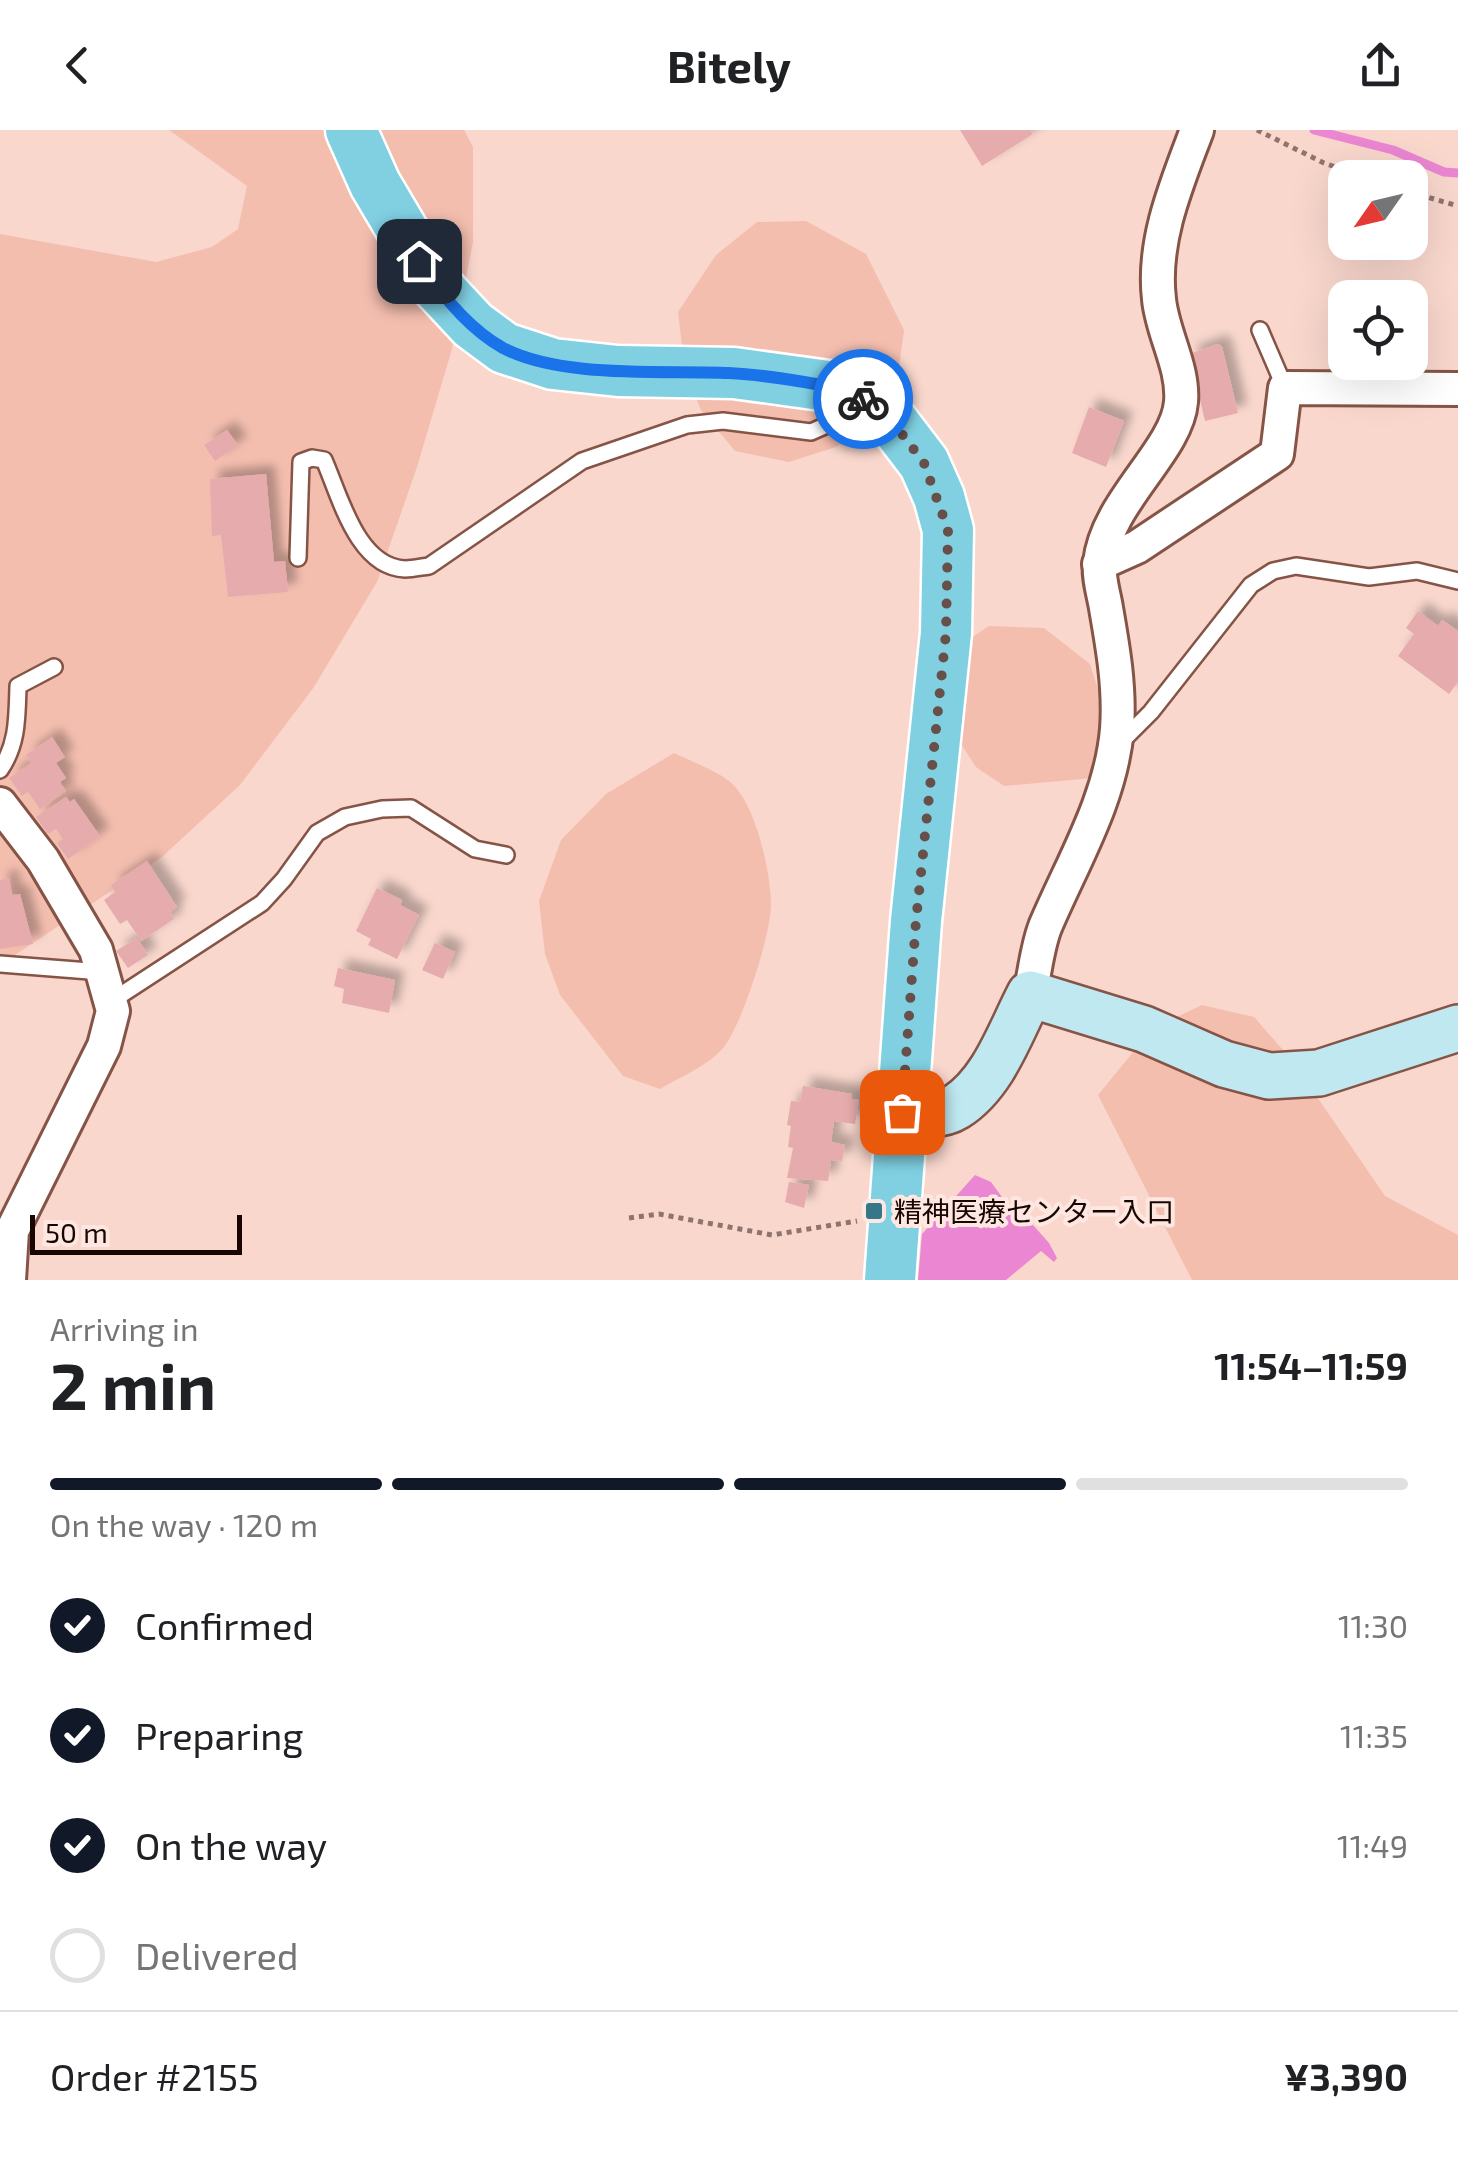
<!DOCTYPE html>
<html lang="en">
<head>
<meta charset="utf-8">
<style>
  :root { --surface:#fff; --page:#f2f2f2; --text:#202124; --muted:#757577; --line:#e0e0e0; --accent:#111827 }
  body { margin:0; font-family:"Exo 2","Noto Sans JP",sans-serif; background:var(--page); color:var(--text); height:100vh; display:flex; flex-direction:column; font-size:38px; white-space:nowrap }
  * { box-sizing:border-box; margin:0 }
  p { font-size:32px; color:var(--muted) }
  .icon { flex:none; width:55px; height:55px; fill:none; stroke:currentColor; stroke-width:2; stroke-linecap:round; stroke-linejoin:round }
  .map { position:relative; height:1150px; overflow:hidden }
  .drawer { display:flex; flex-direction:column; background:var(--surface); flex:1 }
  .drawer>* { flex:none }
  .needle { width:65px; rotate:236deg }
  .controls { position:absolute; left:1328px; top:30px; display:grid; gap:20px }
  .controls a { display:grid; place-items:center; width:100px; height:100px; border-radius:20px; background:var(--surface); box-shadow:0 10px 40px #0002; font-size:50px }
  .scale { position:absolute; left:30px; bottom:25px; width:212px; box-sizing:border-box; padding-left:10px; border:5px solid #180603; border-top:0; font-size:28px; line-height:35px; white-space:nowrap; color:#180603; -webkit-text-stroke:8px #fee7e0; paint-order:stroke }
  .pin { position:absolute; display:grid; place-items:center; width:85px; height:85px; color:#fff; margin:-42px; border-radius:20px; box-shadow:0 5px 15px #0006 }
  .courier { position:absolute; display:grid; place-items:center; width:100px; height:100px; margin:-50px; border:8px solid #1a73e8; border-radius:50%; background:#fff; color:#222; box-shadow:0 2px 12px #0007 }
  .headline em { font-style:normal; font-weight:700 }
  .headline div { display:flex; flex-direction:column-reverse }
  .headline { display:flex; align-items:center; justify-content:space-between; height:170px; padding:0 50px }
  h1 { font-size:65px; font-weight:700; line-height:75px }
  .bar { display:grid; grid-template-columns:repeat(4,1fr); gap:15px 10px; align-content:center; height:120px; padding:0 50px }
  .bar i { height:12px; border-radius:8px; background:var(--line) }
  .bar .selected { background:var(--accent) }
  .bar p { grid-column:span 4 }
  .line { display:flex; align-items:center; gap:25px; padding:0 50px; border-top:2px solid var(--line) }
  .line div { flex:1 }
  ol { padding:0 50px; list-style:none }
  li { display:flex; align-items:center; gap:30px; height:110px }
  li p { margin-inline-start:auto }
  li .icon { padding:10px; border-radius:50%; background:var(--accent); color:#fff; stroke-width:4 }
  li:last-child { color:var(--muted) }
  li i { width:55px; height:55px; border:5px solid var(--line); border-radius:50% }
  header { display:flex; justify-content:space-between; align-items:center; height:130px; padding:0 50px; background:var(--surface); font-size:45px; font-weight:700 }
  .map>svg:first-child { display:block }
  .green { fill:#f4beaf }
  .water { fill:#eb86d3 }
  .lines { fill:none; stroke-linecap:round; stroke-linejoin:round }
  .stream { stroke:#eb86d3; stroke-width:9 }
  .building { fill:#e6abad; filter:url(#shadow) }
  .lane-casing { stroke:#855446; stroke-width:20 }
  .street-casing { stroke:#855446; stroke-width:38 }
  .secondary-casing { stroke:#855446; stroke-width:50 }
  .primary-casing { stroke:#fff; stroke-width:55 }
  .path { stroke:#8f746e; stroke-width:5; stroke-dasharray:5 5; stroke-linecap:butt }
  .lane { stroke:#fff; stroke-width:15 }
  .street { stroke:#fff; stroke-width:32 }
  .secondary { stroke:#bfe8f1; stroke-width:45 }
  .primary { stroke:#80d0e2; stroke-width:50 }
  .done { stroke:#674f4a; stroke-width:10; stroke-dasharray:0 18 }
  .route { stroke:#1a73e8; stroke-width:12 }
  .poi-dot { fill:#347788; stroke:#fee7e0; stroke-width:4 }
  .labels { text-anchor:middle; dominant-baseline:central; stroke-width:8; stroke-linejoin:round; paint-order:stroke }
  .poi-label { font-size:28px; fill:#180603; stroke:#fee7e0; text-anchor:start }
</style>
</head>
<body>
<header><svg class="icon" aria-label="back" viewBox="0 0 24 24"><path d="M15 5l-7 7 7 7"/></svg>Bitely<svg class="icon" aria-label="share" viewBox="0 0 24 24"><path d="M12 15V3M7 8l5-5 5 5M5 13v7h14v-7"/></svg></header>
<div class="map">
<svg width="1458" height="1150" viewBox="0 0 1458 1150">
  <defs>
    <filter id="shadow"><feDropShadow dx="9" dy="-9" stdDeviation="5" flood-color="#0004"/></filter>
  </defs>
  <rect width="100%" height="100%" fill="#f9d7cd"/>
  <!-- green -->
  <g class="green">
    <polygon points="169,0 464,0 473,17 473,112 452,219 417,337 377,452 314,557 240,655 162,727 0,835 0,104 156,132 212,117 238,99 247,56"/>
    <polygon points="806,91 866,124 904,200 897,251 869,295 836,317 789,332 735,321 701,280 685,240 678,182 716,125 757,92"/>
    <polygon points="989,496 1044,498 1090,534 1107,588 1093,648 1004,656 976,637 953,602 954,519"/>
    <path d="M674,623C691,631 713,639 729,651C755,671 770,739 771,772C772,802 743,892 724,917C708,936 680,947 660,959L623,946L560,865L545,824L539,771L561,710L606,664Z"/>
    <polygon points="1202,875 1254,887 1291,929 1385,1066 1458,1105 1458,1150 1192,1150 1098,965 1152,899"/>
  </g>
  <!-- water -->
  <polygon class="water" points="975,1045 991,1052 1012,1081 1017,1077 1049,1113 1057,1128 1054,1132 1041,1121 1006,1150 918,1150 922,1104"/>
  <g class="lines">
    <!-- stream -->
    <polyline class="stream" points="1314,0 1393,20 1444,42 1458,43"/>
  </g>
  <!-- building -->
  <g class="building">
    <polygon points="960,0 1030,0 1033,4 982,36"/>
    <polygon points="1218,214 1222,217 1238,283 1205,291 1189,224"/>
    <polygon points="1089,277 1124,291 1106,337 1072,323"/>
    <polygon points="227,300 238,315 215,331 204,315"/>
    <polygon points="266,344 274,432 285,431 288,462 228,467 221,405 212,406 210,349"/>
    <polygon points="1418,481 1438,496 1442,490 1458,501 1458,552 1449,564 1398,526 1414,504 1406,498"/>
    <polygon points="52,607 65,627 56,633 66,648 60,652 66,661 40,679 28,662 22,666 9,648 31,633 26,625"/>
    <polygon points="66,667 70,672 74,669 100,706 68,729 57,713 63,709 56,699 48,704 36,687"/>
    <polygon points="147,731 177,777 170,782 174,789 141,811 127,790 120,794 104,770 115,762 111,755"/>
    <polygon points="9,748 12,765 20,764 33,814 0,819 0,750"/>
    <polygon points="377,758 402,770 400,775 419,785 397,829 368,815 371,809 356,801"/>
    <polygon points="137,808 148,825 128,838 116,821"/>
    <polygon points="435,813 455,822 443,849 422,840"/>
    <polygon points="338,838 395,850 389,883 342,873 344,859 334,856"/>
    <polygon points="803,956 852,964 851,969 859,970 855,994 834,991 831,1012 845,1015 842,1031 831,1030 828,1051 787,1048 793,1018 788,1017 791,996 787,995 791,971 800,972"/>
    <polygon points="789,1052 809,1055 804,1078 785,1072"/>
  </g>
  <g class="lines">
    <defs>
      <g id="lane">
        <polyline points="1260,200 1285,258"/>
        <path d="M298,428L301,332L312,328L324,330C340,366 357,437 405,439C413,439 421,437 429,436L582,331L687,295L723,291L811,302L863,279"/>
        <polyline points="1119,614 1151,582 1251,455 1273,441 1296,436 1369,447 1417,441 1458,451"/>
        <path d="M0,640C18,614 17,587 18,556L54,537"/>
        <polyline points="0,834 102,842"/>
        <polyline points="110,872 262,773 284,749 317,703 345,687 382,679 411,678 475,719 506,725"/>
      </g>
      <g id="street">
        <polyline points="1099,434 1137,417 1277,324 1285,258 1458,259"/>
        <polyline points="0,674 43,730 96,820 113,881 104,916 12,1101 9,1150"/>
        <path d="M1030,864C1035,842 1037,818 1045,797C1072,733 1111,670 1117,599C1120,558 1113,518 1106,478C1104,465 1098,447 1100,433C1106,372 1177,321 1181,272C1184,237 1162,203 1159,169C1152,111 1177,53 1197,0"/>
      </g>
      <path id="secondary" d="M902,982C919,984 940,987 956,977C994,953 1010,902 1030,864L1144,899L1224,934L1269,946L1319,943L1458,898"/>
      <polyline id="primary" points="351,0 375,54 433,152 473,195 504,218 553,234 618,241 734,243 850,259 892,291 924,333 939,367 948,400 946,503 916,791 890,1150"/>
    </defs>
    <!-- lane casing -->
    <use href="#lane" class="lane-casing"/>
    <!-- street casing -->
    <use href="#street" class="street-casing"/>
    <!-- secondary casing -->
    <use href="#secondary" class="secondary-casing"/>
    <!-- primary casing -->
    <use href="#primary" class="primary-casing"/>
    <!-- path -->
    <g class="path">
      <polyline points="1257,0 1324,33 1367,48"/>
      <polyline points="1410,62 1458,76"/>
      <polyline points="629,1088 659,1084 772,1105 857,1091"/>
    </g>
    <!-- lane -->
    <use href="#lane" class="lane"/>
    <!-- street -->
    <use href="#street" class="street"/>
    <!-- secondary -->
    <use href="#secondary" class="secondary"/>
    <!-- primary -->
    <use href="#primary" class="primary"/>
  </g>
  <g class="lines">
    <!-- done -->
    <polyline class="done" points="863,269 892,291 924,333 948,400 946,503 916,791 902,982"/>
    <!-- route -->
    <path class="route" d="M419,131C440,163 469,199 503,218C562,249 664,240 729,243C769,245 810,253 850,260L863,269"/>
  </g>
  <!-- markers -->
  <rect class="poi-dot" x="864" y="1071" width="20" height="20" rx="5"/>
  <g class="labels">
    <!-- poi labels -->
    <g class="poi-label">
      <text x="894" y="1081">精神医療センター入口</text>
    </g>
  </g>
</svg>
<div class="controls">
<a><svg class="needle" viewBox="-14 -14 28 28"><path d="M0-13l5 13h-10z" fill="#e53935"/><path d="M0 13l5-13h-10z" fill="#757577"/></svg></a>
<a><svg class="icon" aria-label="locate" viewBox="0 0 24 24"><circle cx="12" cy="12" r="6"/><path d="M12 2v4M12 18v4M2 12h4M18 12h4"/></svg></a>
</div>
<div class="scale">50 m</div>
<div class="pin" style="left:902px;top:982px;background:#ea580c"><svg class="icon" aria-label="bag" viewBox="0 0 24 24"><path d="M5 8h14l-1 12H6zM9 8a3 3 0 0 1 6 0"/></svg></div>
<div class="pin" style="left:419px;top:131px;background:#1f2937"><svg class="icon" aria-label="home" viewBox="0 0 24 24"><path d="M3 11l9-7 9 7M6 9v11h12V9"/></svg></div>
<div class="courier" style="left:863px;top:269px"><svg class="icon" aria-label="bike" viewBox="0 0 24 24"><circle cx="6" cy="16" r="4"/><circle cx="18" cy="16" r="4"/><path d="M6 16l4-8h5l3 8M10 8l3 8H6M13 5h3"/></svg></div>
</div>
<section class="drawer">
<div class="headline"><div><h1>2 min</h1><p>Arriving in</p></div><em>11:54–11:59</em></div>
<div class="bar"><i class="selected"></i><i class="selected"></i><i class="selected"></i><i></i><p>On the way · 120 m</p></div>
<ol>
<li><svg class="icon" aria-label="check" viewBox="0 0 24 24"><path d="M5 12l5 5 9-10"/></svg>Confirmed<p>11:30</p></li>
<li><svg class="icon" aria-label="check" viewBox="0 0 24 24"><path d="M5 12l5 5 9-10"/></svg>Preparing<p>11:35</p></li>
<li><svg class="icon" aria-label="check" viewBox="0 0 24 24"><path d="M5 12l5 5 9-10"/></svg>On the way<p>11:49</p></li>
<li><i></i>Delivered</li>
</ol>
<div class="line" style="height:130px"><div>Order #2155</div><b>¥3,390</b></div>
</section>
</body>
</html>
